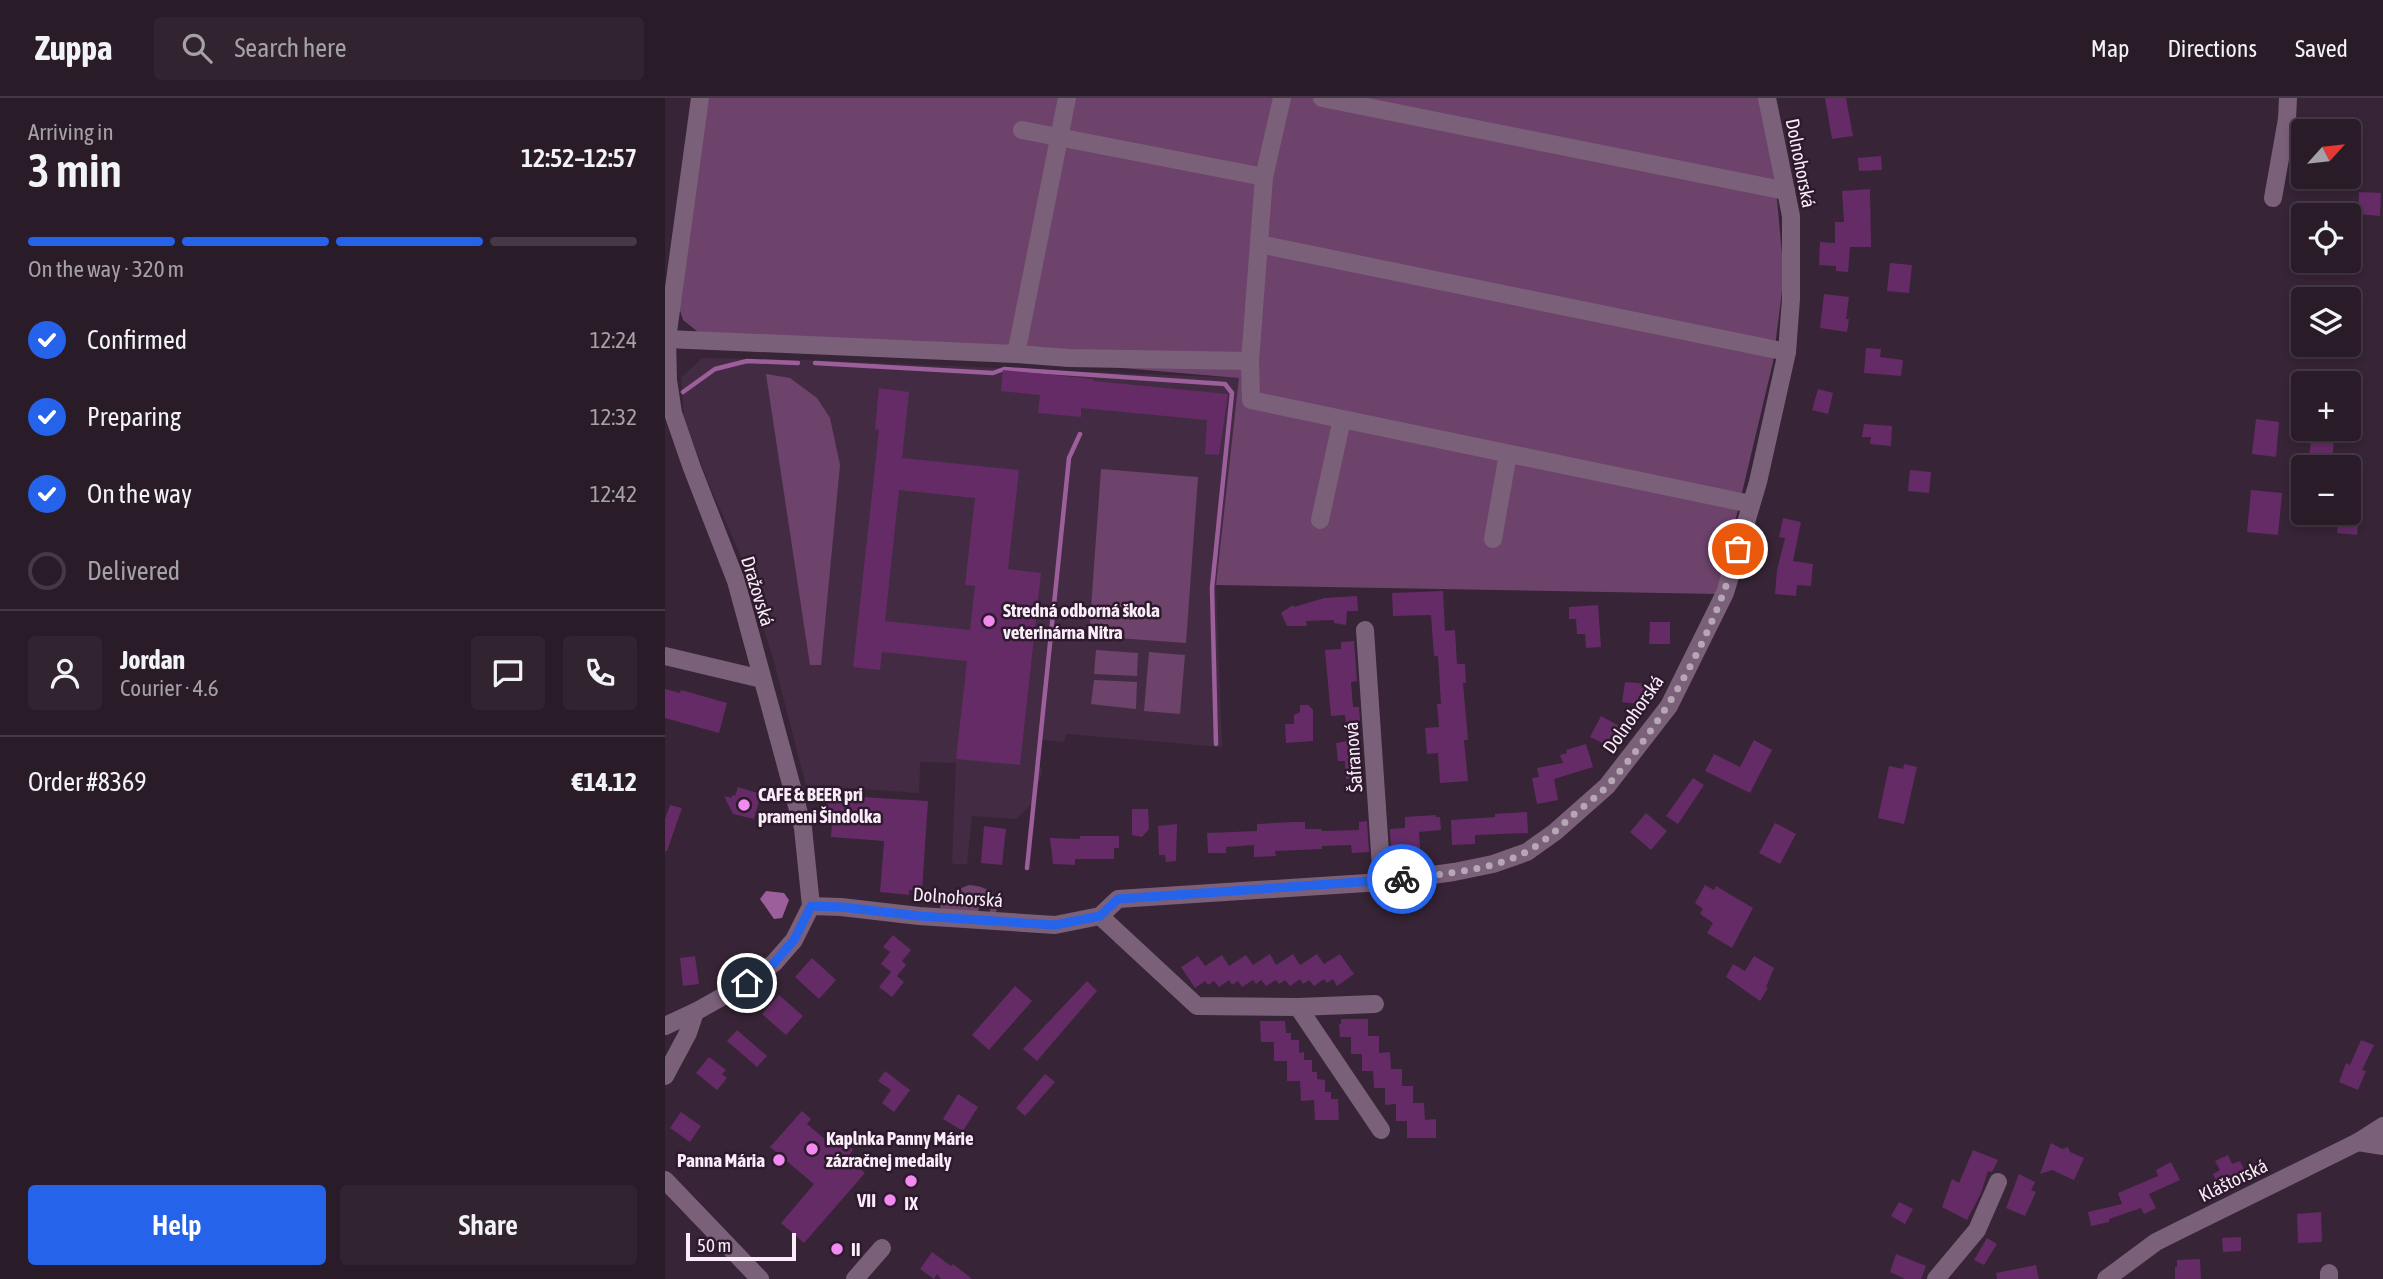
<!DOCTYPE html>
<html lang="en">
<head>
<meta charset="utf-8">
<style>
  :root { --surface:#291b28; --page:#312430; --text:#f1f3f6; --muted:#a5a1a8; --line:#453945; --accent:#2563eb }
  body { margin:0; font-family:"Asap Condensed",sans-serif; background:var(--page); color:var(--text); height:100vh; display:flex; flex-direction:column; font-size:26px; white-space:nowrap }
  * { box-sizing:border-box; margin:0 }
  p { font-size:23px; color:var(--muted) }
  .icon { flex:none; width:38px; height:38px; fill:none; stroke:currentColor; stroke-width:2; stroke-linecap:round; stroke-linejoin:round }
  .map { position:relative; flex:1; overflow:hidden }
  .drawer { display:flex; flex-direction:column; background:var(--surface); width:665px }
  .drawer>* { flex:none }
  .needle { width:46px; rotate:63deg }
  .tools { position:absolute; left:1626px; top:21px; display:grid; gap:14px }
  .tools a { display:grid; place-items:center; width:70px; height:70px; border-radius:7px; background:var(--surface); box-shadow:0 4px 10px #0003,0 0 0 2px var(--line); font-size:35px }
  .scale { position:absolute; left:21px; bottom:18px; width:110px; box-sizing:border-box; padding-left:7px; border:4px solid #faedf9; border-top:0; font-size:19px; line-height:24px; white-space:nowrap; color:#faedf9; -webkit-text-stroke:5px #2d1a2c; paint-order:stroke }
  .pin { position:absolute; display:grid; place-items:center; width:60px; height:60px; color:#fff; margin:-30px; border:4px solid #fff; border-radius:50%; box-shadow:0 2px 7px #0007 }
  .courier { position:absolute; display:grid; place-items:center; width:70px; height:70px; margin:-35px; border:5px solid #2563eb; border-radius:50%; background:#fff; color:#222; box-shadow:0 2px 9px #0007 }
  .summary em { font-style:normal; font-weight:600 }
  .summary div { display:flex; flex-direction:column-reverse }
  .summary { display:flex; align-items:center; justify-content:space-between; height:119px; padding:0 28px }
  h1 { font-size:46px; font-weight:600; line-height:52px }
  .bar { display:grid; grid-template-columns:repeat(4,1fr); gap:10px 7px; align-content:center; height:84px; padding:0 28px }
  .bar i { height:9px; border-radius:5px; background:var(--line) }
  .bar .active { background:var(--accent) }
  .bar p { grid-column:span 4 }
  .line { display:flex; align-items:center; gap:18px; padding:0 28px; border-top:2px solid var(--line) }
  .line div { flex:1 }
  .round { display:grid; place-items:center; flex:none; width:74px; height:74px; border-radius:7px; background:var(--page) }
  ol { padding:0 28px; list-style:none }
  li { display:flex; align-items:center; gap:21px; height:77px }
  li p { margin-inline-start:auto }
  li .icon { padding:7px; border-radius:50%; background:var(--accent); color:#fff; stroke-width:4 }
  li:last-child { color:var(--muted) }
  li i { width:38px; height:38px; border:4px solid var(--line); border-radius:50% }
  .cta { display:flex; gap:14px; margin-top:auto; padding:14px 28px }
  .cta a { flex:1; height:80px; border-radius:7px; background:var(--accent); color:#fff; font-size:28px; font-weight:600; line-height:80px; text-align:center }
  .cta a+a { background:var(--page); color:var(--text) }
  header { display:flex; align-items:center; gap:42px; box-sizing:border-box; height:98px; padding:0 35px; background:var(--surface); border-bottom:2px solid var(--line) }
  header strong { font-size:33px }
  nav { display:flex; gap:38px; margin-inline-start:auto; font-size:24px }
  .search { width:490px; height:63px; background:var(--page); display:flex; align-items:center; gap:18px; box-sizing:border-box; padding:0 24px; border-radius:7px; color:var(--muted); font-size:26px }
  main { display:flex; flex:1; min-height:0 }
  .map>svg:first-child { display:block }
  .built { fill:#432c43 }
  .green { fill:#6d436c }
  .water { fill:#9d5e9c }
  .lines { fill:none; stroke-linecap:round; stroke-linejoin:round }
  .stream { stroke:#9d5e9c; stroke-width:4.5 }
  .building { fill:#652b66; fill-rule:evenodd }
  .minor { stroke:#7b607a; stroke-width:18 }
  .tertiary { stroke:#7b607a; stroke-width:18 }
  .done { stroke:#b6a7b5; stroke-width:7; stroke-dasharray:0 12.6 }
  .route { stroke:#2563eb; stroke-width:9 }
  .poi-dot { fill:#f28af2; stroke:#2d1a2c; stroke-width:2.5 }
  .labels { text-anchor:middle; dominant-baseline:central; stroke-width:5; stroke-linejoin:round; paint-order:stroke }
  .street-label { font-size:19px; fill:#faedf9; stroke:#2d1a2c }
  .poi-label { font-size:19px; font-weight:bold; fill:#faedf9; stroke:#2d1a2c; text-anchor:start }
</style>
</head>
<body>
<header>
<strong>Zuppa</strong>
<div class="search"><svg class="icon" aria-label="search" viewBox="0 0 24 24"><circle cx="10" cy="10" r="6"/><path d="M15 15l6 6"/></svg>Search here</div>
<nav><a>Map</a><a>Directions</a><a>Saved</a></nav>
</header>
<main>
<section class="drawer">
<div class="summary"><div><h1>3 min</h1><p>Arriving in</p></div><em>12:52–12:57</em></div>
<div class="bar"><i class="active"></i><i class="active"></i><i class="active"></i><i></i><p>On the way · 320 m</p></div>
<ol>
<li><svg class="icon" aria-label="check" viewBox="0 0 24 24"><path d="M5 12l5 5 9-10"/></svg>Confirmed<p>12:24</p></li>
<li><svg class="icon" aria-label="check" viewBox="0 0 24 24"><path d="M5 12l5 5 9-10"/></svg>Preparing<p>12:32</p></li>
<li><svg class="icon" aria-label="check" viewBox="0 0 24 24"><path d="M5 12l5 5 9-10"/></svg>On the way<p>12:42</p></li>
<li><i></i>Delivered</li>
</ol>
<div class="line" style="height:126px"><a class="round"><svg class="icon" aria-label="person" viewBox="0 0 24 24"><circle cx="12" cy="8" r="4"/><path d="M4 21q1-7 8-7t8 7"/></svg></a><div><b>Jordan</b><p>Courier · 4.6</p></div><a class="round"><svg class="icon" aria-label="chat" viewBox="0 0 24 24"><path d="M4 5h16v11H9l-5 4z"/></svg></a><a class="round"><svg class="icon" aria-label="phone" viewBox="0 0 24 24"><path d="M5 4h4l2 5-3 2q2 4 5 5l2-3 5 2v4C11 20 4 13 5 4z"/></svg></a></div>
<div class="line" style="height:91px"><div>Order #8369</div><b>€14.12</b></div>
<div class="cta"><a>Help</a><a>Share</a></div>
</section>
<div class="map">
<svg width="1718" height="1181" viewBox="0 0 1718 1181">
  <rect width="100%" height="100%" fill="#372436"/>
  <!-- built -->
  <polygon class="built" points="37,260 139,262 575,280 551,487 557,649 401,636 399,644 377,642 374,668 377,672 375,682 372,686 371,702 351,721 307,718 302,766 289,766 287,764 291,665 255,664 254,695 141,687 108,560 74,454 43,384 19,320 16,280"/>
  <!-- green -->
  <g class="green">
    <polygon points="44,0 1097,0 1108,59 1119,177 1108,264 1053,496 551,487 574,280 33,234 18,222 12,203"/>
    <polygon points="101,276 125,280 152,300 165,320 175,367 156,567 145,567"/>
    <polygon points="436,371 533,379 521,545 424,538"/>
    <polygon points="431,552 473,555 472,578 429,576"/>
    <polygon points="484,554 520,557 515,616 479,613"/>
    <polygon points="429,582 472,584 471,611 426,606"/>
    <path d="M304,787C317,788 325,791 333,802L331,815L324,817L326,807L315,806L313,814L276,813L275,808C284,798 292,791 304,787Z"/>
  </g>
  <!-- water -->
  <polygon class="water" points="101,793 119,795 124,802 117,820 109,821 95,801"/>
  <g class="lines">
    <!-- stream -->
    <g class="stream">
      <polyline points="150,265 328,275 339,271 560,286 567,295 547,490 551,646"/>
      <polyline points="18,294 50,271 82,263 133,265"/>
      <polyline points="362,770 404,360 415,336"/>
    </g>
  </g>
  <!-- building -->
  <g class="building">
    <polygon points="1160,0 1181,0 1188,38 1167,41"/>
    <polygon points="1216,58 1217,72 1194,73 1193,60"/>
    <polygon points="1205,91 1206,149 1185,149 1183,174 1171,173 1171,168 1154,167 1155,144 1170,145 1170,124 1179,124 1177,93"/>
    <polygon points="1694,94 1716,95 1715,118 1693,116"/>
    <polygon points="1637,104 1660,105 1659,117 1636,117"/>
    <polygon points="1225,165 1247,167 1244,195 1222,193"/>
    <polygon points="1159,196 1184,199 1181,221 1184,221 1182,234 1155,230"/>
    <polygon points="1201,250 1216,251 1215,259 1238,262 1236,278 1199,275"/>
    <polygon points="338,272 428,281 428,283 563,296 554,357 540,356 542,322 416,310 416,319 373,315 375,297 336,293"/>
    <path d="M214,290L244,294L237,360L354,372L343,471L376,475L355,667L291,661L302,563L217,554L215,572L188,569L214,332L210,331ZM234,392L310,400L300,487L310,488L305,532L220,523Z"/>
    <polygon points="1153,291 1168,295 1163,316 1147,312"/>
    <polygon points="1591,321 1614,324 1611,359 1587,356"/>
    <polygon points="1199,326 1227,328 1226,348 1205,346 1206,339 1197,339"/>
    <polygon points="1647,331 1670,331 1667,364 1644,362"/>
    <polygon points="1245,372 1266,374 1264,395 1243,393"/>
    <polygon points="1586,392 1617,395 1613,437 1582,434"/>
    <polygon points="1674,415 1694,415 1692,437 1672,435"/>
    <polygon points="1118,420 1136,424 1128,463 1148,466 1146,488 1132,487 1131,498 1110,496 1112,472 1120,440 1114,439"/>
    <polygon points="778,493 780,533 790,532 792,566 800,566 801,585 798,585 803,642 799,642 803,683 775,685 773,655 762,656 760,630 774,629 772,606 776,606 773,558 769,558 766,517 728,518 727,495"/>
    <polygon points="692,498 693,513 682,513 681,527 669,525 669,522 641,523 642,528 622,528 616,515 628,507 629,509 659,500"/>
    <polygon points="933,507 936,549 921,550 920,536 912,536 911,521 904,521 904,509"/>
    <polygon points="985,524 1005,524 1005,546 984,546"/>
    <polygon points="689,543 692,583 686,584 688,609 694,609 695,623 681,624 680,617 666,618 660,552 676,551 676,544"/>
    <polygon points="960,584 984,586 982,607 957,604"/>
    <polygon points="0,591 15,595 16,592 62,605 54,635 0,620"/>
    <polygon points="635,607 643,607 648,612 648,643 621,645 620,626 629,626 629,617 635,614"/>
    <polygon points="936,618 956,629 946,649 925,639"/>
    <polygon points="689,642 693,680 681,681 680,663 673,663 671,645"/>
    <polygon points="1089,642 1107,652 1085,695 1040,673 1049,656 1075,669"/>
    <polygon points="921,646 928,669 889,681 893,702 872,706 867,680 874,679 872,670 898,665 895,657 902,655 901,652"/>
    <polygon points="1239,666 1252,669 1239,726 1213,720 1224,668 1238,671"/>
    <polygon points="1028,680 1039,687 1013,726 1001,718"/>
    <polygon points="73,689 96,696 89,721 68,716 59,698 67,700 67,697 70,698"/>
    <polygon points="163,697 263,703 257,793 244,792 244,797 215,794 219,743 166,739 167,725 161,725"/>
    <polygon points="5,707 17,710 2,753 0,753 0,721"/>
    <polygon points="467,711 483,711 484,731 477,739 467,737"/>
    <polygon points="862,714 863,735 810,737 810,746 787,747 786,722 830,719 830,716"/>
    <polygon points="981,715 1002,733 986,752 965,734"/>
    <polygon points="771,717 771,719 775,719 776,732 754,734 756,767 747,768 738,752 726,753 725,731 740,730 740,719"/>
    <polygon points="702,723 704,754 687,755 686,747 657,748 657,751 610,753 611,758 589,759 589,747 561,749 561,755 543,755 542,735 592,733 592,726 628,724 640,724 640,731 656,731 657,733 694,732 694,724"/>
    <polygon points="1110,725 1131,736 1115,766 1094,755"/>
    <polygon points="512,726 511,763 501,764 500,757 494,757 493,728"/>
    <polygon points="319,728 341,731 337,767 316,765"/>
    <polygon points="415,738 454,738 454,750 449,750 449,761 410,761 410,767 388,766 385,740 415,741"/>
    <polygon points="1040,787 1049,792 1051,788 1088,810 1067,850 1042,835 1048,825 1035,816 1038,811 1030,805"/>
    <polygon points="228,837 246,852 237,863 241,867 232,878 239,884 227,899 214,889 226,874 216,866 225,854 218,849"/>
    <polygon points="605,856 611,867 628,856 635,867 652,856 659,866 675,856 689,876 672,888 668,881 662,885 659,881 649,888 644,882 638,886 635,881 625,888 620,882 614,886 611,882 601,888 596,882 591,886 588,882 577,889 573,883 567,887 564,882 554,889 549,883 543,887 540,883 530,890 516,869 533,858 540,868 557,857 564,868 581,857 588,867"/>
    <polygon points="30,858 34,886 18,888 15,860"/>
    <polygon points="1089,858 1109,870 1101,889 1103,890 1095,903 1061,879 1068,866 1080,873"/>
    <polygon points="147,860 171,882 154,901 130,879"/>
    <polygon points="422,883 432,893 372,963 358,951"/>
    <polygon points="350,888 367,903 324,952 307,937"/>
    <polygon points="114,897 138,918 121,937 97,916"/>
    <polygon points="676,921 703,921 703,938 714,938 714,955 725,954 726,971 737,971 737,988 748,988 748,1005 759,1005 760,1022 771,1021 771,1040 742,1040 742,1023 731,1023 731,1006 720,1007 720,990 709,990 708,973 697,973 697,956 686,956 686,939 675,939 674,926 676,926"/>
    <polygon points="595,923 620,923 621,935 626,935 626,942 634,942 634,955 639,954 639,962 647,962 647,974 652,974 652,981 660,982 660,994 666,994 666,1001 673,1001 674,1022 650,1022 649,1002 636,1003 635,983 622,983 622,963 609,963 609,944 596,944"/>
    <polygon points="72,932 102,958 92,969 62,943"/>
    <polygon points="1696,942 1709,947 1697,972 1701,973 1693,992 1674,984 1681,965 1685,967"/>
    <polygon points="44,959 61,972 57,976 62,980 52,992 31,975"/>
    <polygon points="220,973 245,992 229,1014 217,1005 226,992 213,983"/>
    <polygon points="380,976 390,984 360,1018 351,1010"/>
    <polygon points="293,996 313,1009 298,1033 278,1021"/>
    <polygon points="137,1013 146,1021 142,1026 162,1043 168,1036 188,1052 182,1060 200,1075 139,1145 116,1125 149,1086 105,1049"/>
    <polygon points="16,1014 36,1028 25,1044 5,1030"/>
    <polygon points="1386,1045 1397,1051 1403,1049 1405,1054 1419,1060 1409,1082 1387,1072 1375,1076"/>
    <polygon points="1308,1052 1333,1062 1327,1074 1323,1073 1316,1095 1302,1122 1277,1109 1287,1081 1294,1085"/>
    <polygon points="1563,1057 1567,1066 1575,1063 1581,1076 1553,1088 1548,1076 1555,1072 1550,1063"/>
    <polygon points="1506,1064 1515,1082 1484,1096 1491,1110 1479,1116 1476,1110 1444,1121 1444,1124 1426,1128 1423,1114 1457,1106 1453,1095 1493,1078 1491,1072"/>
    <polygon points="1354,1076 1370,1084 1366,1092 1371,1094 1360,1118 1341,1110"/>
    <polygon points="1234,1104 1248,1111 1240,1126 1226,1118"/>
    <polygon points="1656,1114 1657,1144 1633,1145 1632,1116"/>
    <polygon points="1576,1139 1576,1153 1558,1154 1557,1140"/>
    <polygon points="1322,1140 1332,1146 1319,1167 1309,1162"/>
    <polygon points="267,1154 286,1168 288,1166 307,1181 276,1181 272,1176 269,1181 255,1171"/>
    <polygon points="1231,1156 1261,1168 1256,1181 1240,1181 1225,1174"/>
    <polygon points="1535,1161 1536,1181 1510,1181 1510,1169 1512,1169 1512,1162"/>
    <polygon points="1371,1167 1374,1181 1332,1181 1331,1175"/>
  </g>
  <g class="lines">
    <!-- minor -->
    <g class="minor">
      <polyline points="657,0 1121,93"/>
      <polyline points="357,32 599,79"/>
      <polyline points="1608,100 1622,21 1623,0"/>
      <polyline points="594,146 1122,254"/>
      <polyline points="2,241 351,256 402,0"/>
      <polyline points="351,256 404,260 585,263 599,79 617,0"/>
      <polyline points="585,263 586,302 1086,406"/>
      <polyline points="655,422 677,321"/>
      <polyline points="828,441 843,356"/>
      <polyline points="700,532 717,784"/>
      <polyline points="0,558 97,581"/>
      <polyline points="146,808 176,809 254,818 390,827 435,818 453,801 717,784 789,774 828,766 862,754 890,734 942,688 1004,608 1060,495 1093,384 1122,254 1126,201 1126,118 1102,0"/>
      <polyline points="435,818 532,908 633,909 710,906"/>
      <polyline points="633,909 716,1032"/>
      <polyline points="0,928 30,914 82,885 109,865 129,842 146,808 138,730 71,483 27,370 8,315 3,282 2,241 35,0"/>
      <polyline points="0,978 23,935 30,914"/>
      <polyline points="0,1082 95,1181"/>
      <polyline points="1664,1175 1664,1181"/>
      <polyline points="190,1181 217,1150"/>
      <polyline points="1271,1181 1312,1132 1333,1084"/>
    </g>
    <!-- tertiary -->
    <g class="tertiary">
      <polyline points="1693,1044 1718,1048"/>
      <polyline points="1441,1181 1491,1144 1511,1134 1693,1044 1718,1028"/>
    </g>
  </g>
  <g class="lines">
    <!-- done -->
    <path class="done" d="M737,781C775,776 826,773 861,754C878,745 893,731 907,718C919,708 933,698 943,687C1003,619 1048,537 1073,451"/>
    <!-- route -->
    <polyline class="route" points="82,885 109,865 129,842 146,808 176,809 254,818 390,827 435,818 453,801 737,781"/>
  </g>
  <!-- markers -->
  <g class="poi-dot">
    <circle cx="324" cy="523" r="7"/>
    <circle cx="79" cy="707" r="7"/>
    <circle cx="147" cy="1051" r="7"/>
    <circle cx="114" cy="1062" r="7"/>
    <circle cx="246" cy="1083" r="7"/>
    <circle cx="225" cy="1102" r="7"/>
    <circle cx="172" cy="1151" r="7"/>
  </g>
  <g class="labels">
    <!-- street labels -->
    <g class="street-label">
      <text transform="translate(1136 65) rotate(79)">Dolnohorská</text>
      <text transform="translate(93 493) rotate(73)">Dražovská</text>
      <text transform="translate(968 616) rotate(-55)">Dolnohorská</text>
      <text transform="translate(688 659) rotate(-94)">Šafranová</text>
      <text transform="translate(293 799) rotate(4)">Dolnohorská</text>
      <text transform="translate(1568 1082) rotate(-26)">Kláštorská</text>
    </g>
    <!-- poi labels -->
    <g class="poi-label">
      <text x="338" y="512">Stredná odborná škola<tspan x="338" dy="22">veterinárna Nitra</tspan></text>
      <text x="93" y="696">CAFE &amp; BEER pri<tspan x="93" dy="22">prameni Šindolka</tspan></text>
      <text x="161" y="1040">Kaplnka Panny Márie<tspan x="161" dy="22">zázračnej medaily</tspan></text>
      <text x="100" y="1062" text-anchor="end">Panna Mária</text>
      <text x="211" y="1102" text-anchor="end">VII</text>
      <text x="246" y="1105" text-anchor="middle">IX</text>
      <text x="186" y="1151">II</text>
    </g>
  </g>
</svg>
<div class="tools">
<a><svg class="needle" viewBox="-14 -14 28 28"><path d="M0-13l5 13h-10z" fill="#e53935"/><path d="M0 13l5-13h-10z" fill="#a5a1a8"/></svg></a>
<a><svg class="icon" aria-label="locate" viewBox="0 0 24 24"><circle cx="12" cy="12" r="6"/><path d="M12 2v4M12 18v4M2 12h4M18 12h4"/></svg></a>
<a><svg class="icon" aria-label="layers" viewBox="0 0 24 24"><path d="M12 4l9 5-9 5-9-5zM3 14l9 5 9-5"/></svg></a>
<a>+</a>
<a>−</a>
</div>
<div class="scale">50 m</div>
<div class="pin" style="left:1073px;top:451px;background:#ea580c"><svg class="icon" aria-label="bag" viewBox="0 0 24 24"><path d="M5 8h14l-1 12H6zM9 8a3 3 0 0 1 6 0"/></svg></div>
<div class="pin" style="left:82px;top:885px;background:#1f2937"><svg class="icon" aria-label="home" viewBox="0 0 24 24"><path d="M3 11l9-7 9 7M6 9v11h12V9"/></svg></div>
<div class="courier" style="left:737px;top:781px"><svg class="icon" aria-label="bike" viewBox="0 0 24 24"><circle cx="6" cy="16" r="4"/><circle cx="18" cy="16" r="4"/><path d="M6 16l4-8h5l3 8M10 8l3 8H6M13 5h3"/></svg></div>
</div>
</main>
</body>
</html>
